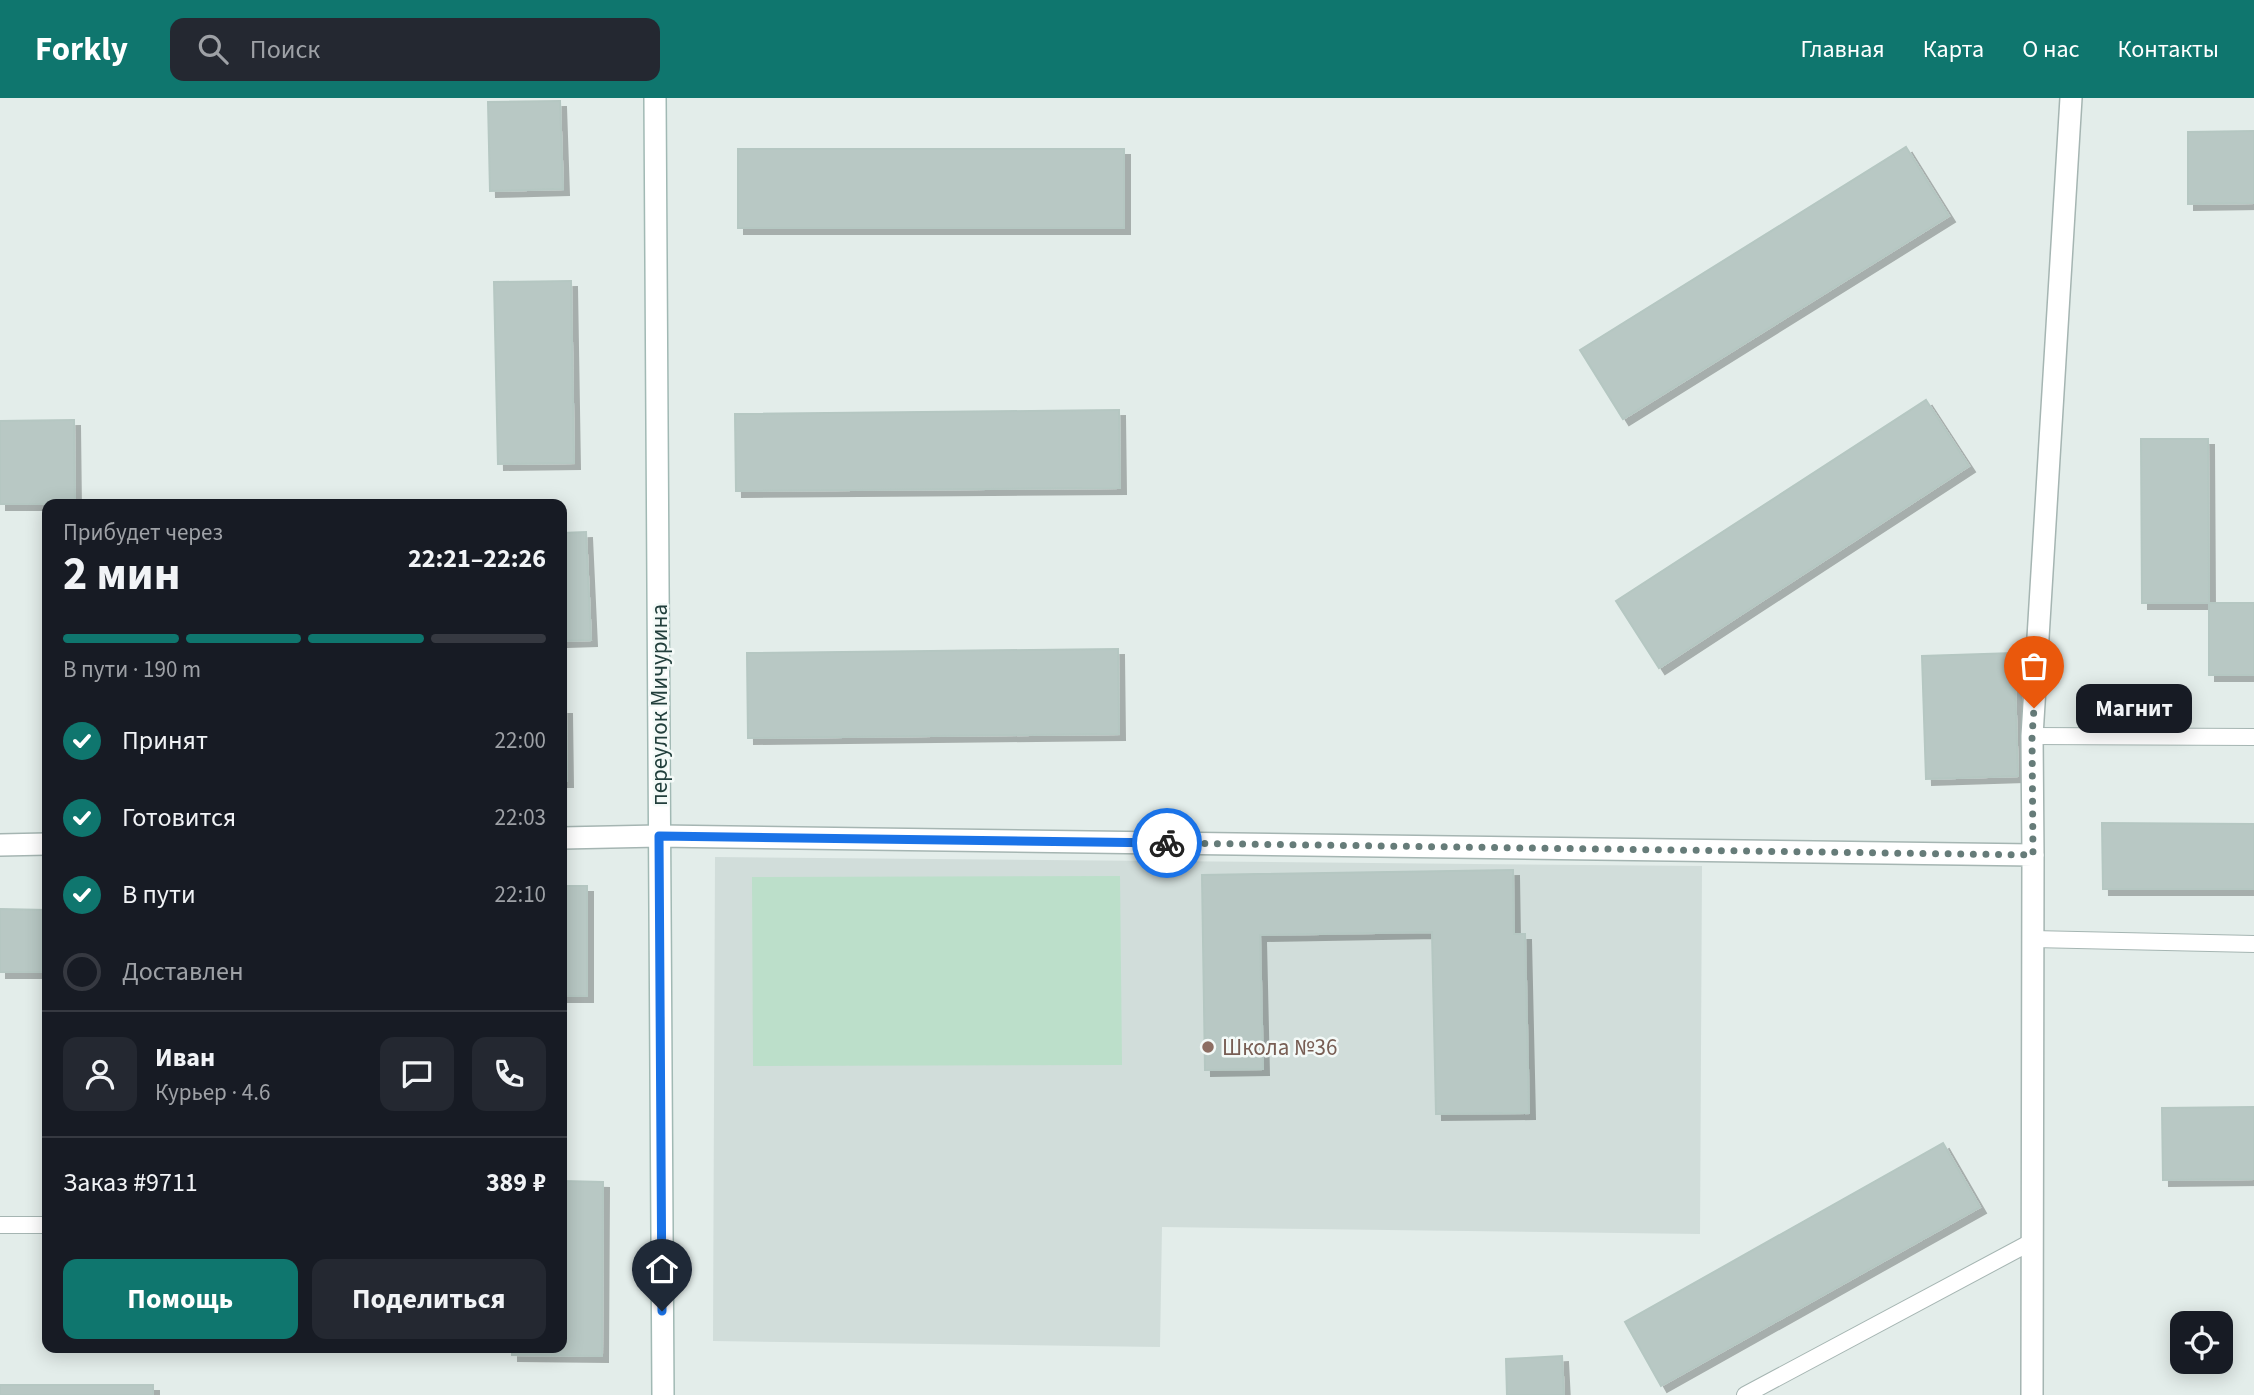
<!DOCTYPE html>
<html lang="ru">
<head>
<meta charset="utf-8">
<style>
  :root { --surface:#171b24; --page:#242831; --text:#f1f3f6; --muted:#9ea1a6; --line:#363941; --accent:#0f766e }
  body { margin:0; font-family:"Source Sans 3",sans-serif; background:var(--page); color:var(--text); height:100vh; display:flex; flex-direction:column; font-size:26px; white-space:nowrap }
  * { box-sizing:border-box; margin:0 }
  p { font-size:23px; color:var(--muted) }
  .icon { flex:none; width:38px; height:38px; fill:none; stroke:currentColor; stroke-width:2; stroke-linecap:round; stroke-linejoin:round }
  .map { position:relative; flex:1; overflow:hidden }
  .sheet { position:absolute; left:42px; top:401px; width:525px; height:854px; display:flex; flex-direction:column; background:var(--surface); border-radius:14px; box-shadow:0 4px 18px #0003 }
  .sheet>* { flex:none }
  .tools { position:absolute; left:2170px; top:1213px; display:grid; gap:14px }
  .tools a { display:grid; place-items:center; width:63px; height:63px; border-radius:14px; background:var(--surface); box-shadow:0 4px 18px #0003; font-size:35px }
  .pin { position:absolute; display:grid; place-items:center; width:60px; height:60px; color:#fff; margin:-72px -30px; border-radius:50% 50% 50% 0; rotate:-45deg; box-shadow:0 0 7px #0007 }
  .pin .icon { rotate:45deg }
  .courier { position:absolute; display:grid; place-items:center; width:70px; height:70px; margin:-35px; border:5px solid #1a73e8; border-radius:50%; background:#fff; color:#222; box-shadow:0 2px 9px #0007 }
  .bubble { position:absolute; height:49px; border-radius:14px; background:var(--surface); box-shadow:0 4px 18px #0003; font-size:23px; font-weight:700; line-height:49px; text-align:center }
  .head em { font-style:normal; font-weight:700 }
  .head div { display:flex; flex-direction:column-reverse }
  .head { display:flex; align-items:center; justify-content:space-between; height:119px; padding:0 21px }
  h1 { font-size:46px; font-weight:700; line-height:52px }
  .bar { display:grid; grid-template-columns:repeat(4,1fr); gap:10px 7px; align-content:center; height:84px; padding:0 21px }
  .bar i { height:9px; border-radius:5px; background:var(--line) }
  .bar .current { background:var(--accent) }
  .bar p { grid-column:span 4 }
  .line { display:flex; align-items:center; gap:18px; padding:0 21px; border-top:2px solid var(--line) }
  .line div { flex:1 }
  .round { display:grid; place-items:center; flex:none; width:74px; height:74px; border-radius:14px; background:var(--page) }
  ol { padding:0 21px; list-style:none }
  li { display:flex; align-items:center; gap:21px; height:77px }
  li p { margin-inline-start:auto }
  li .icon { padding:7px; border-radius:50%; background:var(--accent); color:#fff; stroke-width:4 }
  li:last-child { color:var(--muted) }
  li i { width:38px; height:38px; border:4px solid var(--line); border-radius:50% }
  .button { display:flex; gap:14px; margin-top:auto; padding:14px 21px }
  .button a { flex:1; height:80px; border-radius:14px; background:var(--accent); color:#fff; font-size:28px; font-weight:700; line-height:80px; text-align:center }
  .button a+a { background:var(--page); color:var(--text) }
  header { display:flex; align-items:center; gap:42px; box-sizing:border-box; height:98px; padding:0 35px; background:var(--accent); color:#fff }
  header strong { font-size:33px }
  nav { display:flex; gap:38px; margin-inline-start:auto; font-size:24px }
  .search { width:490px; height:63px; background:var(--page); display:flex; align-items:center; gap:18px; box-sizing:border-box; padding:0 24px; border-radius:14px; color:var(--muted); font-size:26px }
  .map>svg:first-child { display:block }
  .built { fill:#d1ddda }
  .green { fill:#bcdfca }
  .building { fill:#b8c8c4; stroke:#b5c7c2; stroke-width:2; filter:url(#shadow) }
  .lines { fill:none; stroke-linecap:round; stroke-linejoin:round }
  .lane-casing { stroke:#a5b5b2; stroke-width:18 }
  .street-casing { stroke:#a5b5b2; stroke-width:24 }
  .secondary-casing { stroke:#a1b9b4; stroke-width:24 }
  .lane { stroke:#fff; stroke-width:16 }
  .street { stroke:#fff; stroke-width:21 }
  .secondary { stroke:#fff; stroke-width:21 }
  .done { stroke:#667c79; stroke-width:7; stroke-dasharray:0 12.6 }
  .route { stroke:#1a73e8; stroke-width:9 }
  .education-dot { fill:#8d6e63; stroke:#f4faf8; stroke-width:2.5 }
  .labels { text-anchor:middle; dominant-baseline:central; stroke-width:5; stroke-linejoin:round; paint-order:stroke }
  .street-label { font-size:23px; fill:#223f3c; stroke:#f4faf8 }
  .education-label { font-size:23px; fill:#785e54; stroke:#f4faf8; text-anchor:start }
</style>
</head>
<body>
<header>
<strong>Forkly</strong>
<div class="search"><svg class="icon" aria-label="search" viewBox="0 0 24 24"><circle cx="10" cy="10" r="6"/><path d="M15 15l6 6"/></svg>Поиск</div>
<nav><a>Главная</a><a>Карта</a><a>О нас</a><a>Контакты</a></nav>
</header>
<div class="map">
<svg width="2254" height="1297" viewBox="0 0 2254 1297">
  <defs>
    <filter id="shadow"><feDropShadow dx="6" dy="6" stdDeviation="0" flood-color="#0004"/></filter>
  </defs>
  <rect width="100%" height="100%" fill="#e3edea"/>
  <!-- built -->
  <polygon class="built" points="715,759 1702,768 1700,1136 1162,1129 1160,1249 713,1243"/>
  <!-- green -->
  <polygon class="green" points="1120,778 1122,967 753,968 752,779"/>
  <!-- building -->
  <g class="building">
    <polygon points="560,3 563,91 490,93 488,4"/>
    <polygon points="2254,33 2254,105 2188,106 2188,34"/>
    <polygon points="1906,49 1949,118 1623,321 1580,252"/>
    <rect x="738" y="51" width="386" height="79"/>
    <polygon points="571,183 574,365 498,366 494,184"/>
    <polygon points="1926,302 1969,368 1659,570 1616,503"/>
    <polygon points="1119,312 1120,390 736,393 735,316"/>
    <polygon points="74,322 75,406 0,406 0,323"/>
    <polygon points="2141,341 2208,341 2209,505 2142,505"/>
    <polygon points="586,434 591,542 562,543 562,435"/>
    <rect x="2209" y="505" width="45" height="72"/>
    <polygon points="1118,551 1119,636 748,640 747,555"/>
    <polygon points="2014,555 2018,678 1926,681 1922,558"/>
    <polygon points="562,610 566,610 567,683 562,683"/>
    <polygon points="2102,725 2254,726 2254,791 2103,791"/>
    <polygon points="1513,772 1514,836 1525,836 1529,1015 1436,1016 1432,834 1260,837 1263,971 1205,972 1202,777"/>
    <rect x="562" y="788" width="25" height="110"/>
    <polygon points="0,811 47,812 47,874 0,874"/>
    <polygon points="2254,1009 2254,1081 2163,1082 2162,1010"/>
    <polygon points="1943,1045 1980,1109 1661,1288 1625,1224"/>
    <polygon points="562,1083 603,1084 602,1258 512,1257 512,1250 562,1250"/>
    <polygon points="1562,1258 1564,1297 1507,1297 1506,1261"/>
    <rect x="0" y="1287" width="153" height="10"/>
  </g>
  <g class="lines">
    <defs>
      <g id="lane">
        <polyline points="2032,638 2254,639"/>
        <polyline points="2033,841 2254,846"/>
        <polyline points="0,1127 47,1127"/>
        <polyline points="1745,1297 2033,1143"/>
      </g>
      <g id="street">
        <polyline points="562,740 659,738 2033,757 2032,1297"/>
        <polyline points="0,747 47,746"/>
        <polyline points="2033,757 2032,638 2071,0"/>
      </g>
      <polyline id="secondary" points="655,0 663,1297"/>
    </defs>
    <!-- lane casing -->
    <use href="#lane" class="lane-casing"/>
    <!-- street casing -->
    <use href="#street" class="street-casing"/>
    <!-- secondary casing -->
    <use href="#secondary" class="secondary-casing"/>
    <!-- lane -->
    <use href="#lane" class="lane"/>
    <!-- street -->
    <use href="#street" class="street"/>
    <!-- secondary -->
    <use href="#secondary" class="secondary"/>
  </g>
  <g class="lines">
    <!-- done -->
    <polyline class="done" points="1167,745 2033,757 2032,638 2034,610"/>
    <!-- route -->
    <polyline class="route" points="662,1213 659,738 1167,745"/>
  </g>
  <!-- markers -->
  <circle class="education-dot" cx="1208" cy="949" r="7"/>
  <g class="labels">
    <!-- street labels -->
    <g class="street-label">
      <text transform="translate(659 607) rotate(-90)">переулок Мичурина</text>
    </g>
    <!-- education labels -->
    <g class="education-label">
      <text x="1222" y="949">Школа №36</text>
    </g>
  </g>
</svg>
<div class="tools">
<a><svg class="icon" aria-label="locate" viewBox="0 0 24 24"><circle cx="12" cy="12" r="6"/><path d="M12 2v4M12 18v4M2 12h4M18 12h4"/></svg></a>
</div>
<div class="pin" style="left:2034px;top:610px;background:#ea580c"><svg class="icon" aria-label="bag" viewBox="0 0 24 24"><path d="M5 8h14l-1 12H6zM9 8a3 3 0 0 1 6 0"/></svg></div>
<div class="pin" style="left:662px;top:1213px;background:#1f2937"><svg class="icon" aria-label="home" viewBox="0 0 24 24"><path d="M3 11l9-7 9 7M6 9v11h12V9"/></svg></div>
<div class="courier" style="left:1167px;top:745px"><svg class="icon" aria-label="bike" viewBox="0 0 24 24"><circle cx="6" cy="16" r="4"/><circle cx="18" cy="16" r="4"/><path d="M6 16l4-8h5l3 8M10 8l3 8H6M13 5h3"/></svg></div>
<div class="bubble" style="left:2076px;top:586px;width:116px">Магнит</div>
<section class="sheet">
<div class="head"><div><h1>2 мин</h1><p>Прибудет через</p></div><em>22:21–22:26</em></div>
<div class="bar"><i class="current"></i><i class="current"></i><i class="current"></i><i></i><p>В пути · 190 m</p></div>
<ol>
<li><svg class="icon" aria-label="check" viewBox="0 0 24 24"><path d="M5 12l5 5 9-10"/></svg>Принят<p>22:00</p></li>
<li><svg class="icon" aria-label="check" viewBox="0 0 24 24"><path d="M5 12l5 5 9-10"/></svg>Готовится<p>22:03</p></li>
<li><svg class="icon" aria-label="check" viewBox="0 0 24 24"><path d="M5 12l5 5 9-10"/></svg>В пути<p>22:10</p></li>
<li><i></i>Доставлен</li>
</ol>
<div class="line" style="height:126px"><a class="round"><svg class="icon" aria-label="person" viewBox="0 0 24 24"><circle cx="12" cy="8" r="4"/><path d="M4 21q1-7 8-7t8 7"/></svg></a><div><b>Иван</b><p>Курьер · 4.6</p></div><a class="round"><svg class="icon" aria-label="chat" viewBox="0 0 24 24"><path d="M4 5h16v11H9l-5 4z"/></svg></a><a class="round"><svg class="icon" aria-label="phone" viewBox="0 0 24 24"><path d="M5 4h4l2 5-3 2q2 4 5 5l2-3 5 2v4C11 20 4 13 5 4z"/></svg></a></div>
<div class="line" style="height:91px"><div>Заказ #9711</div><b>389 ₽</b></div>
<div class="button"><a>Помощь</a><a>Поделиться</a></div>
</section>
</div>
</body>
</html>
